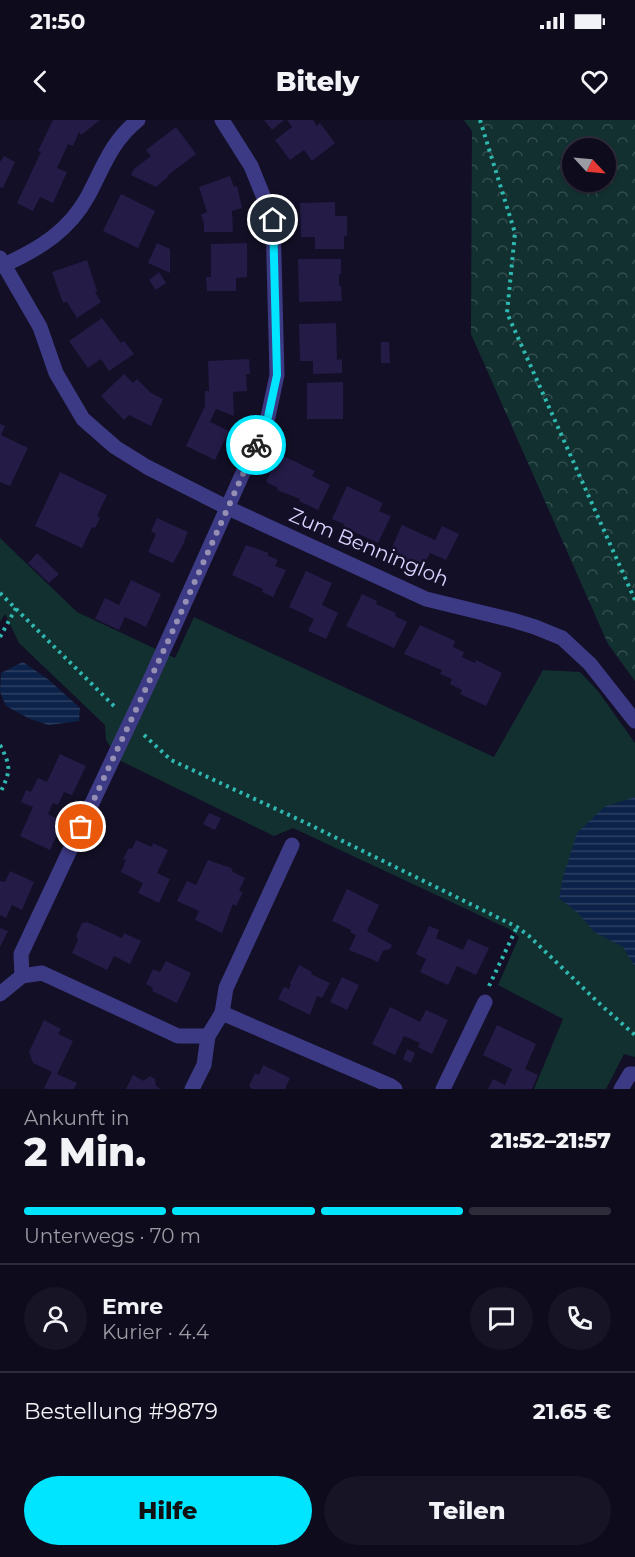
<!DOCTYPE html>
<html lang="de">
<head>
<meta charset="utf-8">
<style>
  :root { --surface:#0e0b1c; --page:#171425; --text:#f1f3f6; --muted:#9b9ba3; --line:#2e2b3b; --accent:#00e5ff }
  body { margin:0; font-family:Montserrat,sans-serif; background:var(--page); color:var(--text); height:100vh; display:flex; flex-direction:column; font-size:22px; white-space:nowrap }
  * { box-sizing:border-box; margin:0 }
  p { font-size:20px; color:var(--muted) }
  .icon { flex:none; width:33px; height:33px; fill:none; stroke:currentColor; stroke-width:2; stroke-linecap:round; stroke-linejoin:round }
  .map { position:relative; height:969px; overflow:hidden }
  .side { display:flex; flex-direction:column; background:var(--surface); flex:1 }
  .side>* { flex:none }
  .needle { width:39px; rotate:116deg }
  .tools { position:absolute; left:562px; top:18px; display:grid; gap:12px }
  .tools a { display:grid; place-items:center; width:54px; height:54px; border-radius:50%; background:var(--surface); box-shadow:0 2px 4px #0004,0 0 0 2px var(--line); font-size:30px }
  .pin { position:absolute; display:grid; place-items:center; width:51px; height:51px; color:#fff; margin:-26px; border:3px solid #fff; border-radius:50%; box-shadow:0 2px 6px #0007 }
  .courier { position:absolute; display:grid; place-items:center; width:60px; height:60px; margin:-30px; border:4px solid #00e5ff; border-radius:50%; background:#fff; color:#222; box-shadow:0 2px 8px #0007 }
  .summary em { font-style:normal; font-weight:800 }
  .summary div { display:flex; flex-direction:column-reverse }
  .summary { display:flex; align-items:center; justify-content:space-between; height:102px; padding:0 24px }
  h1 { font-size:39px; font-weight:800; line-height:45px }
  .bar { display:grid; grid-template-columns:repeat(4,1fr); gap:9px 6px; align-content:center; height:72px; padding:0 24px }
  .bar i { height:8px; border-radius:4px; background:var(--line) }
  .bar .on { background:var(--accent) }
  .bar p { grid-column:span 4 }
  .line { display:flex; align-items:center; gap:15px; padding:0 24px; border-top:2px solid var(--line) }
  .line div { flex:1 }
  .round { display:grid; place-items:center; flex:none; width:63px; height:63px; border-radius:32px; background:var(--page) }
  .primary-button { display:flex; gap:12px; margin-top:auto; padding:12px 24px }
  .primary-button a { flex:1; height:69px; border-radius:36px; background:var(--accent); color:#111; font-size:24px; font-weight:800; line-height:69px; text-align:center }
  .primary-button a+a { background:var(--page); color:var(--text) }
  .status { display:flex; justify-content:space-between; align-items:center; height:42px; padding:0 30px; background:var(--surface); direction:ltr }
  .status svg { height:16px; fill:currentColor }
  header { display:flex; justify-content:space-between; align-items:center; height:78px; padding:0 24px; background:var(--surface); font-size:27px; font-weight:800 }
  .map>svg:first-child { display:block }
  .grass { fill:#12302f }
  .forest { fill:url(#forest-crowns); fill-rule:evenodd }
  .water { fill:url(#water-rules) }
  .building { fill:#241b47 }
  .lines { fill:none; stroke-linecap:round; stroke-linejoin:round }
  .path { stroke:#2fb8b0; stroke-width:4; stroke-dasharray:3 4.5; stroke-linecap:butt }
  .street { stroke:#3d3a85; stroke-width:15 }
  .done { stroke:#948fb3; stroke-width:6; stroke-dasharray:0 10.8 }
  .route { stroke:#00e5ff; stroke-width:8 }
  .labels { text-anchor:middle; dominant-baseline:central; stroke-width:5; stroke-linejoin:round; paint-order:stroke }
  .street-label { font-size:20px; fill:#d9d4ff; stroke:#130f26 }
</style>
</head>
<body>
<div class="status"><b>21:50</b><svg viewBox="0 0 49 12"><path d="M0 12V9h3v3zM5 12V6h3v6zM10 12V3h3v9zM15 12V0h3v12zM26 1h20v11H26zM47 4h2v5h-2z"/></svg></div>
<header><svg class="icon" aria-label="back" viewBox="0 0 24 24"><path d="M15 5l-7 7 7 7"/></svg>Bitely<svg class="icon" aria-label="heart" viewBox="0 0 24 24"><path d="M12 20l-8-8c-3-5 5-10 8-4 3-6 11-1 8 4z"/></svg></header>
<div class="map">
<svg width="635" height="969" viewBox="0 0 635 969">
  <defs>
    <pattern id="forest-crowns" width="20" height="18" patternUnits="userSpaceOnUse" patternTransform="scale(1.5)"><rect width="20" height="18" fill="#12302f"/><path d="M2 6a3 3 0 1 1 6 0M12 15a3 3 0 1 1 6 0" fill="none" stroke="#344d4e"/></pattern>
    <pattern id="water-rules" width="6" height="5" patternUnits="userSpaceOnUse" patternTransform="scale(1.5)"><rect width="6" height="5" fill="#0c2248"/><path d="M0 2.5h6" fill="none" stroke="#2f4163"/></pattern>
  </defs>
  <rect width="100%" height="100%" fill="#130f26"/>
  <!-- grass -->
  <polygon class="grass" points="0,418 77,492 175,538 194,497 494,637 543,550 580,552 598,571 635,623 635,937 624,934 606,969 534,969 563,899 498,865 519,817 509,809 293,708 274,716 119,640 106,620 105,605 19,523 5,494 0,502"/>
  <!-- forest -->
  <path class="forest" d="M464,0H635V561L608,524L471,214L472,11ZM573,28H606V62H573Z"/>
  <!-- water -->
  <g class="water">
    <polygon points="23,542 49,560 80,588 79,601 49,605 30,599 6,586 0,572 1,553"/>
    <polygon points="635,677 635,847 623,827 594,812 579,794 559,778 563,757 577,713 604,687"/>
  </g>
  <!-- building -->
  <g class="building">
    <polygon points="53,0 100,0 81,15 79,12 73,26 68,24 57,48 67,52 53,83 40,77 33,91 17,83 41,32 38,31"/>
    <polygon points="264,0 284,0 272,10"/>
    <polygon points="287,0 313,0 317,6 320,3 335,23 312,41 304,30 290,40 275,20 292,7"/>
    <polygon points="176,7 196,34 167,56 168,57 156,67 131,55 134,49 151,36 146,30"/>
    <polygon points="4,36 15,42 3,68 0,67 0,42"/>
    <polygon points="230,56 234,67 237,66 242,88 232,91 233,112 204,112 204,103 201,95 207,92 199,67"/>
    <polygon points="121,74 155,91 138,128 103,111"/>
    <polygon points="335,82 335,96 347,96 347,116 344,116 344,129 315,129 315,117 301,117 300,83"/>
    <polygon points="157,123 170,129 170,153 148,143"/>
    <polygon points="247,123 247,157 236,158 236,171 207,171 206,157 211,157 211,124"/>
    <polygon points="298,139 341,139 341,154 339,154 339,166 341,166 342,181 299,182"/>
    <polygon points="87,140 97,171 95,172 101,182 77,198 67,182 63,183 52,152"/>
    <polygon points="159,152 166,163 156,170 149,160"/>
    <polygon points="102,198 121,223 124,221 134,234 109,251 101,239 88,248 69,221"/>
    <polygon points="336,203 337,240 342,239 342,253 313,254 313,241 300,241 299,204"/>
    <polygon points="381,222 389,222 390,243 381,243"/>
    <polygon points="249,239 250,254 246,254 247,271 233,272 234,296 216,289 210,302 229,311 215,340 186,326 205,286 205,271 209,271 208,241"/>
    <polygon points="124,254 133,263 137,259 151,273 163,279 151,306 129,295 124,300 101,276"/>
    <polygon points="343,262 343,299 307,299 307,263"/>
    <polygon points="0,304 5,306 1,315 28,328 10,366 0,362"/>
    <polygon points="279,334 315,351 312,356 330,365 318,390 299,381 300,379 277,370 278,368 266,362"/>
    <polygon points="60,352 107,375 97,396 100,398 95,408 92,407 82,428 35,406"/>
    <polygon points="347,366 383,383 379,391 391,396 378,423 343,407 344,404 332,399"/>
    <polygon points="157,398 188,412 184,421 185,421 173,443 148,432 156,414 151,411"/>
    <polygon points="402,405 435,420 442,406 459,414 446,440 430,433 422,449 399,440 400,439 389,434"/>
    <polygon points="246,425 269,433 267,435 278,440 275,446 286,450 273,477 262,472 263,469 232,455"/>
    <polygon points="37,433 59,454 49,463 28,443"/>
    <polygon points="306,451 332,463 322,485 338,493 326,519 308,511 314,499 289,487"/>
    <polygon points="131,460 161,474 146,507 125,497 119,510 95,499 105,478 119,485"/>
    <polygon points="362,474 377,481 376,484 396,493 395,496 407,502 394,528 346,506"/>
    <polygon points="420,505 455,521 453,527 464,532 462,537 475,543 476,540 502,553 486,586 460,574 462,570 450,564 452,559 440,554 442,550 404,534"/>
    <polygon points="60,634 86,646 72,675 64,672 58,685 53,683 48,694 63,702 50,730 20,716 33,687 21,682 26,670 31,672 38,658 47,662"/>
    <polygon points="209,693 221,698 215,710 203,704"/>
    <polygon points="136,720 152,727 153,723 168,730 157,753 170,759 159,783 138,773 143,763 121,752 126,740 123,739 129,728 132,729"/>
    <polygon points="208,740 231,748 233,752 245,758 239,771 243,772 236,786 233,784 222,813 195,800 199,791 177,781 187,761 196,765"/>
    <polygon points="10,751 34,762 22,790 12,785 6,798 0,795 0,761 5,762"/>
    <polygon points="347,769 379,785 367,811 392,825 390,829 383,831 378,842 349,830 356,815 350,812 351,810 332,801"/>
    <polygon points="87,802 122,818 124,813 141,821 130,844 114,836 107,850 72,833 78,820 76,816 82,803"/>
    <polygon points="429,806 439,810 436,818 463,830 468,819 489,828 476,855 457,846 448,865 420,852 426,839 416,834"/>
    <polygon points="0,808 8,811 0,827"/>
    <polygon points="166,841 191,853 177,883 152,871 153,868 146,864 153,849 160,852"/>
    <polygon points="299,845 312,852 311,854 330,863 322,878 317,876 310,895 278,879 284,867 289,869 291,864 290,863"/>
    <polygon points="342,857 359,865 347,890 330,882"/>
    <polygon points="390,887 420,902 426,890 448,900 432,934 418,927 420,923 404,916 395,935 372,924"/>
    <polygon points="44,900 61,909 58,914 73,921 57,954 77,963 74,969 46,969 44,968 52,952 33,943 29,932"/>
    <polygon points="497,905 536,924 525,949 538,955 532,969 488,969 493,959 505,965 512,949 483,935"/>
    <polygon points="407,929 415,933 411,943 403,939"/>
    <polygon points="263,945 290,958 285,969 252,969 249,966 255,953 259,955"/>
    <polygon points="133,955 144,961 150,956 155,959 156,966 161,969 126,969"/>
  </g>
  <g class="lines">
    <!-- path -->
    <g class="path">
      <polyline points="480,0 515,113 507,193 635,480"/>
      <polyline points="0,473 117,589"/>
      <polyline points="0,517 16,488"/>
      <polyline points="144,615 171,640 304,702 517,807 529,816 602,886 635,915"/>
      <path d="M0,625C11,646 11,651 0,673"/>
      <polyline points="489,866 517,807"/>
    </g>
    <!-- street -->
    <g class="street">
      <polyline points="0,138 40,207 56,253 83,299 115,327 147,347 228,388 426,479 512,500 535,507 562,518 590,544 635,601"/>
      <path d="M4,145C39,129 69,111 88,76C104,46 111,22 138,0"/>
      <polyline points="22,856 21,834 150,560 268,297 277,255 273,100 251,46 222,0"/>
      <polyline points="0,874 22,856 42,853 178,916 208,916 222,893 391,966 395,969"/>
      <polyline points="222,893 226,868 292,725"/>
      <polyline points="192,969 204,945 208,916"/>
      <polyline points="443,969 485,882"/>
      <polyline points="621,969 630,954 635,954"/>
    </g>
  </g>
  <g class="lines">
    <!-- done -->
    <polyline class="done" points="81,707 170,517 256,325"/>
    <!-- route -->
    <polyline class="route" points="256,325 268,297 277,255 273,100"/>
  </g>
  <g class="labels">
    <!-- street labels -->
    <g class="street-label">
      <text transform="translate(369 427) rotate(23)">Zum Benningloh</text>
    </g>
  </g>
</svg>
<div class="tools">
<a><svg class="needle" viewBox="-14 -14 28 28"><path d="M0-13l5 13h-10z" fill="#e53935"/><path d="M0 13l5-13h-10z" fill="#9b9ba3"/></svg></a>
</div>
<div class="pin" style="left:81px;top:707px;background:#ea580c"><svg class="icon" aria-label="bag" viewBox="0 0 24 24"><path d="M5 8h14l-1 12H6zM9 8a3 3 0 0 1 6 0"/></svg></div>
<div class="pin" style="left:273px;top:100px;background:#1f2937"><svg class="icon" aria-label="home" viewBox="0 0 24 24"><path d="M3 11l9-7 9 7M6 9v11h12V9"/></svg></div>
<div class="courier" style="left:256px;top:325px"><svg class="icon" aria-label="bike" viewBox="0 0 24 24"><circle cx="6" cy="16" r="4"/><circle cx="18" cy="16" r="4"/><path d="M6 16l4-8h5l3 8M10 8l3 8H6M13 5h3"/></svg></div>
</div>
<section class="side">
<div class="summary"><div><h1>2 Min.</h1><p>Ankunft in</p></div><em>21:52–21:57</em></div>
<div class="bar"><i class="on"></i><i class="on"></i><i class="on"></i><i></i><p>Unterwegs · 70 m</p></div>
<div class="line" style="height:108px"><a class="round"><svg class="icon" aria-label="person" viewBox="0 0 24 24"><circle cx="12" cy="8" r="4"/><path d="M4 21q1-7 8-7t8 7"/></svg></a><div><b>Emre</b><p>Kurier · 4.4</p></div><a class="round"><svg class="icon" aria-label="chat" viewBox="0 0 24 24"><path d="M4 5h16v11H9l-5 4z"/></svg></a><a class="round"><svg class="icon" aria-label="phone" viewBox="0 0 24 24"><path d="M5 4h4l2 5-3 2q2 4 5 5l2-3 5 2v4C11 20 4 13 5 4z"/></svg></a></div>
<div class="line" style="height:78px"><div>Bestellung #9879</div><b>21.65 €</b></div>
<div class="primary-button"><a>Hilfe</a><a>Teilen</a></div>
</section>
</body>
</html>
